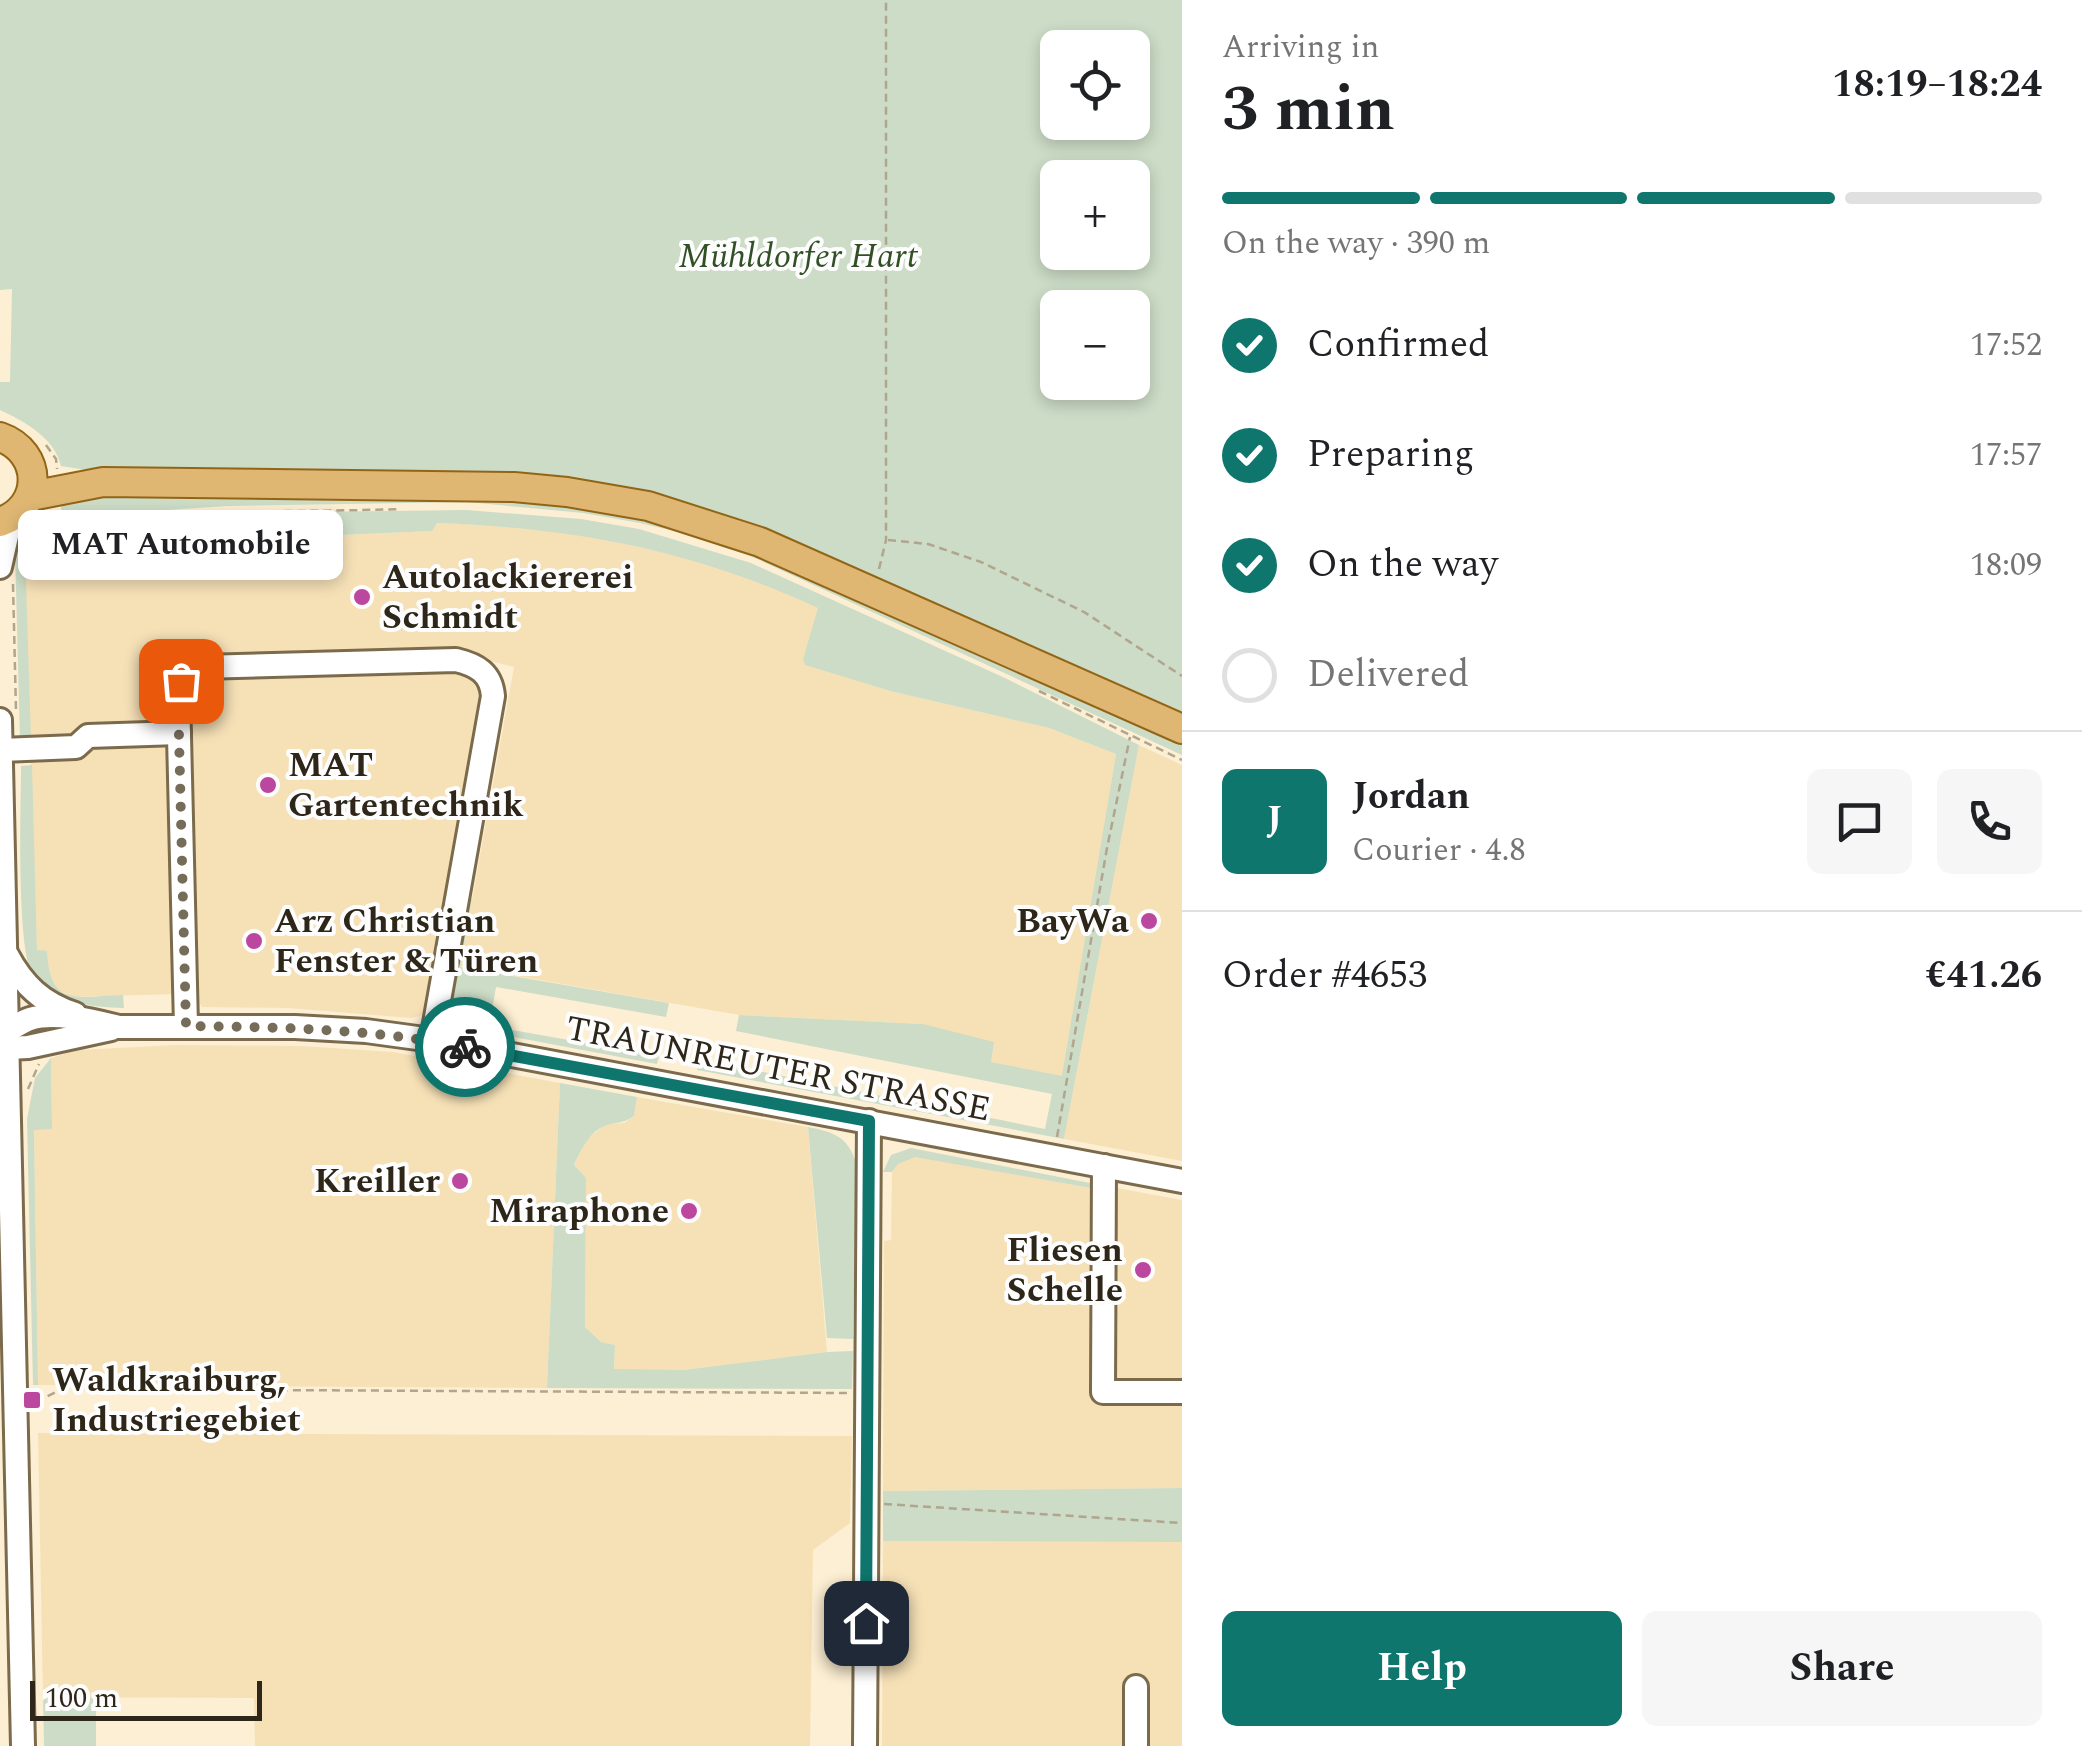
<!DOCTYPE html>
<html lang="en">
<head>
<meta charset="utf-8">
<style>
  :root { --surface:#fff; --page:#f6f6f6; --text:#202124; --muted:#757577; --line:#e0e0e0; --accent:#0f766e }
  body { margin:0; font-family:Spectral,serif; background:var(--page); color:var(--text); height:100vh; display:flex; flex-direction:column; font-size:38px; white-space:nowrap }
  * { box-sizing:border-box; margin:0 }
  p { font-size:32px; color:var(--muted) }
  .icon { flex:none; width:55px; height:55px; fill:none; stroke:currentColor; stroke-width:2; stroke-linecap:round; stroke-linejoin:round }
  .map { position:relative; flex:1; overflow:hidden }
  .drawer { display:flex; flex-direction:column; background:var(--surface); width:900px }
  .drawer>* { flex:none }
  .tools { position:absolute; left:1040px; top:30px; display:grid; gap:20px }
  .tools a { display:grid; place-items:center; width:110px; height:110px; border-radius:15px; background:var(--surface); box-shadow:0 5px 15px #0003; font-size:50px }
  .scale { position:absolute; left:30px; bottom:25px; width:232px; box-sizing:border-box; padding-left:10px; border:5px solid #2d2619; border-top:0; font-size:28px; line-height:35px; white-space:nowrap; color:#2d2619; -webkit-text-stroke:8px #fdfdfd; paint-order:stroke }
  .pin { position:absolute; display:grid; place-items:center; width:85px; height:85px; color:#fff; margin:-42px; border-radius:20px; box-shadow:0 5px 15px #0006 }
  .courier { position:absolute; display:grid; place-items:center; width:100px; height:100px; margin:-50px; border:8px solid #0f766e; border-radius:50%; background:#fff; color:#222; box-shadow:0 2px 12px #0007 }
  .bubble { position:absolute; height:70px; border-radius:15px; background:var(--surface); box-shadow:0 5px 15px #0003; font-size:32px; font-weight:700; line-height:70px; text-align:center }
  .overview em { font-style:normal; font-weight:700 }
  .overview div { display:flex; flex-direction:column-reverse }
  .overview { display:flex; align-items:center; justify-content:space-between; height:170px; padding:0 40px }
  h1 { font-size:65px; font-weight:700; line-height:75px }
  .bar { display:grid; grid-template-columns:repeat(4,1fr); gap:15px 10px; align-content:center; height:120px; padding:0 40px }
  .bar i { height:12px; border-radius:8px; background:var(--line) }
  .bar .current { background:var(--accent) }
  .bar p { grid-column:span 4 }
  .line { display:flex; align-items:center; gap:25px; padding:0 40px; border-top:2px solid var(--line) }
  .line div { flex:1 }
  .round { display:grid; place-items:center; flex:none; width:105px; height:105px; border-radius:15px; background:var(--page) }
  ol { padding:0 40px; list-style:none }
  li { display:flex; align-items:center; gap:30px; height:110px }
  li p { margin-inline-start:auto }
  li .icon { padding:10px; border-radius:50%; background:var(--accent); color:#fff; stroke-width:4 }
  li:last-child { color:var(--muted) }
  li i { width:55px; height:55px; border:5px solid var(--line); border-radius:50% }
  .action { display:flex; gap:20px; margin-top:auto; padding:20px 40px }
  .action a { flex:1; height:115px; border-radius:15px; background:var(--accent); color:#fff; font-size:40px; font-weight:700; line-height:115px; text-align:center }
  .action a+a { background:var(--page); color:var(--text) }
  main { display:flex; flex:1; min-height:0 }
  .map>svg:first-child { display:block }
  .built { fill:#f6e1b7 }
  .green { fill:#ccdcc6; fill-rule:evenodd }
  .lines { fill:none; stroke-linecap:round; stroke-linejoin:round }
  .minor-casing { stroke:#7b6b4c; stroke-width:28 }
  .major-casing { stroke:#926516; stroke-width:32 }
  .path { stroke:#b0a58e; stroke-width:2.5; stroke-dasharray:8 5; stroke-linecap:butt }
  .minor { stroke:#fff; stroke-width:22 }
  .major { stroke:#dfb773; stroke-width:28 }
  .done { stroke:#766c5a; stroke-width:10; stroke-dasharray:0 18 }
  .route { stroke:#0f766e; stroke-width:12 }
  .poi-dot { fill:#bc479f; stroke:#fdfdfd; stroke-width:4 }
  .labels { text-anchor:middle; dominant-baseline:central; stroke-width:8; stroke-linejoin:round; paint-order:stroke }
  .park-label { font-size:35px; font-style:italic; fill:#325026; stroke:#fdfdfd }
  .poi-label { font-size:35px; font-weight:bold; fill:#2d2619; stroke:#fdfdfd; text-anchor:start }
  .street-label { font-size:35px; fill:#2d2619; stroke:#fdfdfd }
</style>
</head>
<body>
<main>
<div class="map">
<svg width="1182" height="1746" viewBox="0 0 1182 1746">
  <rect width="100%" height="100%" fill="#fdefd3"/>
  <!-- built -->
  <g class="built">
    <polygon points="437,523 511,526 580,534 701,561 766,584 819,608 803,659 806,665 890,691 1049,728 1116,754 1063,1077 990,1062 923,1024 739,1015 460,966 514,667 459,653 170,660 177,994 70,997 55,987 48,973 46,951 37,951 24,548 431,531"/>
    <polygon points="453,669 469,673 483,687 428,1006 421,1016 411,1018 288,1008 202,1007 192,992 186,696 190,685 202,676"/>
    <polygon points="1139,745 1182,765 1182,1161 1064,1139"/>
    <polygon points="176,1045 302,1046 393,1052 560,1083 547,1388 38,1385 34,1129 52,1129 51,1058 77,1050"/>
    <polygon points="637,1097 808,1127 827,1352 683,1370 614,1370 615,1345 601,1342 585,1327 586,1179 574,1165 586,1140 606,1124 624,1123 634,1116"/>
    <polygon points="915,1156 1095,1189 1095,1184 1182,1200 1182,1488 883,1491 884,1241 891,1240 892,1172 897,1164"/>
    <polygon points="38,1433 852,1436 850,1523 813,1550 810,1746 255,1746 254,1698 43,1697"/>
    <polygon points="883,1541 1182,1542 1182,1746 882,1746"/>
  </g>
  <!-- green -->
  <g class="green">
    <path d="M0,0H1182V718L694,509L99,472L61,466C55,438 24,421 0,410V382H10L12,289L0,290ZM1058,48H1132V122H1058ZM1058,178H1132V252H1058ZM1058,308H1132V382H1058Z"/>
    <polygon points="75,495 514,496 689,526 1182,740 1182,755 753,557 674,531 640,523 583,513 467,502 227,506 62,517 60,497"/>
    <path d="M466,510L581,519L639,529L751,563L1005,678L1139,745L1064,1139L697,1070L699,1059L1045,1129L1052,1094L736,1031L739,1015L923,1024L994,1042L991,1062L1062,1076L1116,754L1049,728L890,691L805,665L803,659L818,608C692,550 575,528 437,523L432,531L25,549L31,740H20L15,551L18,545L47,529L94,521L226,513Z"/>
    <path d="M32,765L37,950L47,951C50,1009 77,996 123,995L124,1008C91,1007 54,1004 33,975C16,951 21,803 21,766Z"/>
    <polygon points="465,897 472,899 460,967 669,1003 666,1017 496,987 489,1026 659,1056 657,1064 450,1025 446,1016"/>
    <polygon points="51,1058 52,1129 34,1130 38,1385 33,1385 27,1119 35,1078"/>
    <path d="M560,1083L637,1097L634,1116C625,1122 621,1122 611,1124C591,1128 582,1148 574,1165L586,1178L585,1327L601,1342L615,1345L614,1369L683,1370L827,1352L853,1351L852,1389L547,1388Z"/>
    <path d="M808,1127C833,1132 847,1136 856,1162L853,1339L827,1338Z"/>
    <polygon points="911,1148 1095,1184 1096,1189 915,1157 898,1164 892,1172 883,1172 891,1155"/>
    <polygon points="1182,1488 1182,1542 883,1541 883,1491"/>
    <polygon points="43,1697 96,1697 96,1746 44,1746"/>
  </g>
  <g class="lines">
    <defs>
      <g id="minor">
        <polyline points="0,567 11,518"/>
        <polyline points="0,720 23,1746"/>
        <polyline points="1,750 76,747 88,736 179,733"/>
        <path d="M7,955C23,985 42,1003 75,1014"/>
        <path d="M186,1026L178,695C182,679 186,672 201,667L456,660C477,665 491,673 493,696L432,1040"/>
        <path d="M0,1032C12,1031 18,1023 30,1019C55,1011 94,1021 119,1027H295L366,1031L432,1040L1182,1181"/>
        <polyline points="8,1048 28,1047 111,1029"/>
        <polyline points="1104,1166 1103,1392 1182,1392"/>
        <polyline points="865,1746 869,1121"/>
        <polyline points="1136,1746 1136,1687"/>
      </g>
      <g id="major">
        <path d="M0,437C43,452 44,507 0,522"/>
        <polyline points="31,496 103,482 514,487 567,492 648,506 760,542 1182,729"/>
      </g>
    </defs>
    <!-- minor casing -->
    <use href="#minor" class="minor-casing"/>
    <!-- major casing -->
    <use href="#major" class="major-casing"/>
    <!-- path -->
    <g class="path">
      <polyline points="46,445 56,459 57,469"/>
      <path d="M27,535C61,517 102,518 140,515C227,510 314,512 401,509"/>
      <polyline points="888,540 928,544 981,562 1084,612 1182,676"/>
      <polyline points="879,569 886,540 886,0"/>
      <polyline points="13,584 16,711"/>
      <polyline points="1039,691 1182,760"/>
      <polyline points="28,1089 39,1064"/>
      <polyline points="1057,1137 1107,848 1130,737"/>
      <polyline points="36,1402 62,1389 850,1393"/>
      <polyline points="884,1504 1182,1523"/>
    </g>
    <!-- minor -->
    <use href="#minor" class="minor"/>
    <!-- major -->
    <use href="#major" class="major"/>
  </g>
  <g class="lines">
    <!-- done -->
    <path class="done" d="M181,681L178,695L186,1026C280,1027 372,1029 465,1047"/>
    <!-- route -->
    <polyline class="route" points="465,1047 869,1121 866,1623"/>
  </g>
  <!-- markers -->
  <g class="poi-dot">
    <circle cx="362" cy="597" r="10"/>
    <circle cx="268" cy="785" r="10"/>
    <circle cx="1149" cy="921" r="10"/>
    <circle cx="254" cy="941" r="10"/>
    <circle cx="460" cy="1181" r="10"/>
    <circle cx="689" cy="1211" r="10"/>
    <circle cx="1143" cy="1270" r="10"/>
    <rect x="22" y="1390" width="20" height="20" rx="5"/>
  </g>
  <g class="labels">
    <!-- park labels -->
    <g class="park-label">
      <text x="798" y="256">Mühldorfer Hart</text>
    </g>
    <!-- poi labels -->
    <g class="poi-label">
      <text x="382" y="577">Autolackiererei<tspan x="382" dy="40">Schmidt</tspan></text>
      <text x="288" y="765">MAT<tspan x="288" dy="40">Gartentechnik</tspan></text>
      <text x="274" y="921">Arz Christian<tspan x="274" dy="40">Fenster &amp; Türen</tspan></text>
      <text x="1129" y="921" text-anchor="end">BayWa</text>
      <text x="440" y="1181" text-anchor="end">Kreiller</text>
      <text x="669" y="1211" text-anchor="end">Miraphone</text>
      <text x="1123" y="1250" text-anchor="end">Fliesen<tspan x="1123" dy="40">Schelle</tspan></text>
      <text x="52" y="1380">Waldkraiburg,<tspan x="52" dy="40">Industriegebiet</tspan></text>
    </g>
    <!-- street labels -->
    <g class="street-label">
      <text transform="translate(778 1069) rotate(11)">TRAUNREUTER STRASSE</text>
    </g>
  </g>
</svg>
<div class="tools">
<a><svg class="icon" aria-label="locate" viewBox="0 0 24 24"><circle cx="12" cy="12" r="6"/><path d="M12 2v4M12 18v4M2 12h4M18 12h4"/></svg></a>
<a>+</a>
<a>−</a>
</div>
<div class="scale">100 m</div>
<div class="pin" style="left:181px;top:681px;background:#ea580c"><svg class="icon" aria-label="bag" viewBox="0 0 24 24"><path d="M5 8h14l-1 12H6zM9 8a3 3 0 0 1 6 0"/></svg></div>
<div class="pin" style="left:866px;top:1623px;background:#1f2937"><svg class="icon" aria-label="home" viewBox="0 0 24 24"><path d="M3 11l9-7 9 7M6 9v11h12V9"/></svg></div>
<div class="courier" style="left:465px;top:1047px"><svg class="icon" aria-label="bike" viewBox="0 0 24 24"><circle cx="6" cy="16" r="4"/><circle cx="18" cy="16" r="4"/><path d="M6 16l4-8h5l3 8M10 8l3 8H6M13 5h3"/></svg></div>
<div class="bubble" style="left:18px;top:510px;width:325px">MAT Automobile</div>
</div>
<section class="drawer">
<div class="overview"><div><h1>3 min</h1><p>Arriving in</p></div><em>18:19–18:24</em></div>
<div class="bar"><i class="current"></i><i class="current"></i><i class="current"></i><i></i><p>On the way · 390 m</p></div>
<ol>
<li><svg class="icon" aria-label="check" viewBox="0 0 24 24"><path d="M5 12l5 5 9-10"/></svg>Confirmed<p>17:52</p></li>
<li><svg class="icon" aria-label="check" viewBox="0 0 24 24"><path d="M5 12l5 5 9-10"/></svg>Preparing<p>17:57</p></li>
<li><svg class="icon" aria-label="check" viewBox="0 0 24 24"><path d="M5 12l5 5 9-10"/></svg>On the way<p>18:09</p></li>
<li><i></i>Delivered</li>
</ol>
<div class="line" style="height:180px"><b class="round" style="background:var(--accent);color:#fff">J</b><div><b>Jordan</b><p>Courier · 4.8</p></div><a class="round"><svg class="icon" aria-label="chat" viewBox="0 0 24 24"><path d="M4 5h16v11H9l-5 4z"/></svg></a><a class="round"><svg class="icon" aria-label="phone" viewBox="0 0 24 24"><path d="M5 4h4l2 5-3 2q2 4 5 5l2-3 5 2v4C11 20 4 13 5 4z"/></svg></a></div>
<div class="line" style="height:130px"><div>Order #4653</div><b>€41.26</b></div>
<div class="action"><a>Help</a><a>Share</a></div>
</section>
</main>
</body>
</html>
